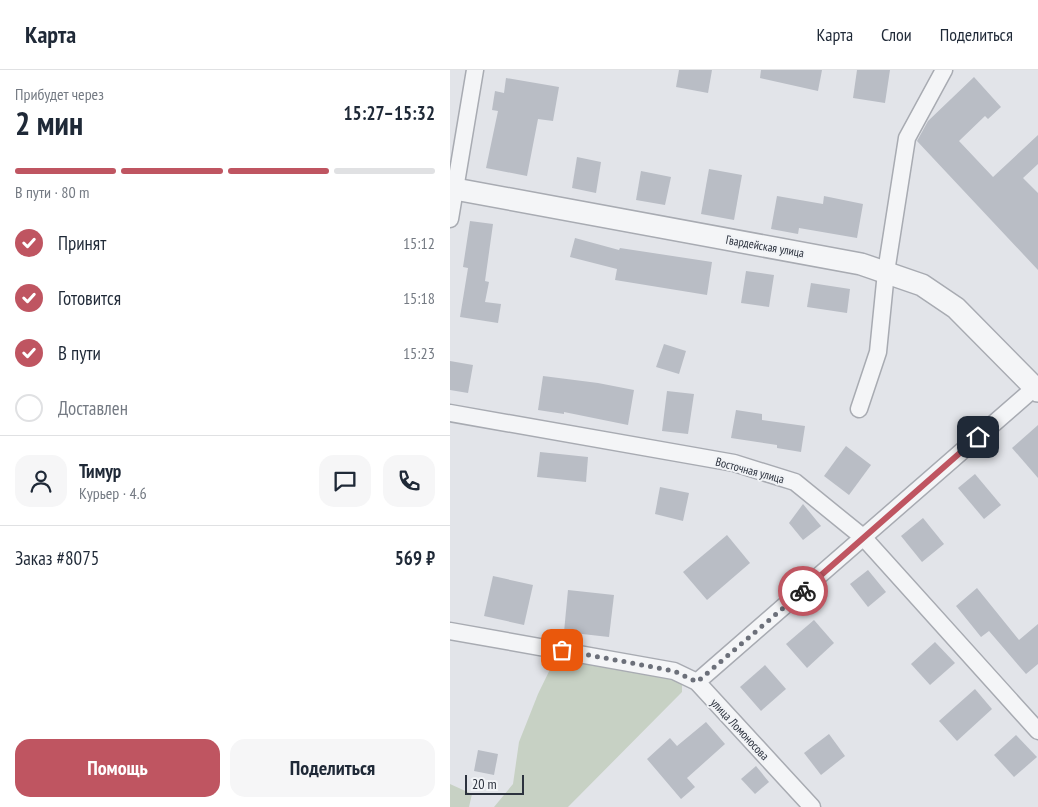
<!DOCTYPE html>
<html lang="ru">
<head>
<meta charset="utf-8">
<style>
  :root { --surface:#fff; --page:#f6f6f7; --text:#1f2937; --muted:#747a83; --line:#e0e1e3; --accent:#bf5561 }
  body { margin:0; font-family:"PT Sans Narrow",sans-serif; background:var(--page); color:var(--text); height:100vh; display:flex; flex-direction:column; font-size:19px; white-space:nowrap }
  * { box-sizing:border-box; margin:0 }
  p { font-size:16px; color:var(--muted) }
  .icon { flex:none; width:28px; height:28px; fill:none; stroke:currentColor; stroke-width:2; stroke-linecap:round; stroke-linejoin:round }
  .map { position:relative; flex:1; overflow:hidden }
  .sheet { display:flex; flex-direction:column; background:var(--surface); width:450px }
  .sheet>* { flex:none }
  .scale { position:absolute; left:15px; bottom:12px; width:59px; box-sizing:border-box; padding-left:5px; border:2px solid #2c323e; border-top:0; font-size:14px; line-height:18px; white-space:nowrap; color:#2c323e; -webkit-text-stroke:4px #f1f3f6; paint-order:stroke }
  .pin { position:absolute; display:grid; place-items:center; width:42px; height:42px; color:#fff; margin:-21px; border-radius:10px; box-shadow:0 2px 8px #0006 }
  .courier { position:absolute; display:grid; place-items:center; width:50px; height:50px; margin:-25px; border:4px solid #bf5561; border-radius:50%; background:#fff; color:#222; box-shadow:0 1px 6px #0007 }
  .overview em { font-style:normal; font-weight:800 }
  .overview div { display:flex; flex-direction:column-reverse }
  .overview { display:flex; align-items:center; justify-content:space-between; height:85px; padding:0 15px }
  h1 { font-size:32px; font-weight:800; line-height:38px }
  .bar { display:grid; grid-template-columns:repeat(4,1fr); gap:8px 5px; align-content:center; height:60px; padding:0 15px }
  .bar i { height:6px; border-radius:4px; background:var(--line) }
  .bar .on { background:var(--accent) }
  .bar p { grid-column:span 4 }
  .line { display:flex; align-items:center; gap:12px; padding:0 15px; border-top:1px solid var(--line) }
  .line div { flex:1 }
  .round { display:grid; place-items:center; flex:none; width:52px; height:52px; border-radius:15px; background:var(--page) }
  ol { padding:0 15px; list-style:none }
  li { display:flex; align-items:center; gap:15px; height:55px }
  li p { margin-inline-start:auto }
  li .icon { padding:5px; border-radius:50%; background:var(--accent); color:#fff; stroke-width:4 }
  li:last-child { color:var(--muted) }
  li i { width:28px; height:28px; border:2px solid var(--line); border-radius:50% }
  .cta { display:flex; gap:10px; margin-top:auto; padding:10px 15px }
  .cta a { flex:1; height:58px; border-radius:15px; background:var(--accent); color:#fff; font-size:20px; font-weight:800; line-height:58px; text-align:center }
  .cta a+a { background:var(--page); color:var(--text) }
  header { display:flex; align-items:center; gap:30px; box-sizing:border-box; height:70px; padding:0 25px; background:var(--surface); border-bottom:1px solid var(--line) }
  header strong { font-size:24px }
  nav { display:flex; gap:28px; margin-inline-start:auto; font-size:18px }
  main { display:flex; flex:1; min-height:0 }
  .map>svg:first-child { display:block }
  .green { fill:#c7d1c4 }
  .building { fill:#b9bdc5 }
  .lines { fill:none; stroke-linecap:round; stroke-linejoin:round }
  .minor-casing { stroke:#a8abb2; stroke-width:19 }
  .tertiary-casing { stroke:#a8abb2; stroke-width:24 }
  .minor { stroke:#f4f5f7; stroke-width:16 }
  .tertiary { stroke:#f4f5f7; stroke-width:21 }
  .done { stroke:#6c707a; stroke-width:5; stroke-dasharray:0 9 }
  .route { stroke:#bf5561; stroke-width:6 }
  .labels { text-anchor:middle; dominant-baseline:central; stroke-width:4; stroke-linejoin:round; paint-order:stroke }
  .street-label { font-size:12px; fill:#2c323e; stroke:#f1f3f6 }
</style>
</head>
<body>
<header>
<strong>Карта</strong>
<nav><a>Карта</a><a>Слои</a><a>Поделиться</a></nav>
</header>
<main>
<section class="sheet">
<div class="overview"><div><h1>2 мин</h1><p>Прибудет через</p></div><em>15:27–15:32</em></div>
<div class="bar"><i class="on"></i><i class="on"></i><i class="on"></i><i></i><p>В пути · 80 m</p></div>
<ol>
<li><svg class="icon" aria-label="check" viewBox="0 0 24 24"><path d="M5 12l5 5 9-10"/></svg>Принят<p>15:12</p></li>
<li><svg class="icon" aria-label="check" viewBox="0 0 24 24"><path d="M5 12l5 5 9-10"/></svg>Готовится<p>15:18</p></li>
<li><svg class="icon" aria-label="check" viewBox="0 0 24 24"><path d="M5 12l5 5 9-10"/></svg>В пути<p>15:23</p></li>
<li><i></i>Доставлен</li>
</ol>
<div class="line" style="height:90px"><a class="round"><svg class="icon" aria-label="person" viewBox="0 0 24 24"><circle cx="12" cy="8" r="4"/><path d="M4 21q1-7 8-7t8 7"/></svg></a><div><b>Тимур</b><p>Курьер · 4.6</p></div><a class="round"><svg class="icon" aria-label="chat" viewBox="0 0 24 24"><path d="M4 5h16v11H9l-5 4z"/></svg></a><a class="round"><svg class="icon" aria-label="phone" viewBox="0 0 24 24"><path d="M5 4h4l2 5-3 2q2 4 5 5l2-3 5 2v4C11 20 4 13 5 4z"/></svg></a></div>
<div class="line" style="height:65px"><div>Заказ #8075</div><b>569 ₽</b></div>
<div class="cta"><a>Помощь</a><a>Поделиться</a></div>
</section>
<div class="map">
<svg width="588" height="737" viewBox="0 0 588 737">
  <rect width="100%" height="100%" fill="#e2e4e9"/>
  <!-- green -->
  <g class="green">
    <polygon points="106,587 202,602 232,611 232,622 118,737 44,737 63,714 69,672 88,624"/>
    <polygon points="0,714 22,724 19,737 0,737"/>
  </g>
  <!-- building -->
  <g class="building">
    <polygon points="229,0 262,0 258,23 226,17"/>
    <polygon points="311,0 372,0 368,21 310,8"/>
    <polygon points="407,0 440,0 435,33 403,28"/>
    <polygon points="524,7 551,37 538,49 535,46 509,71 543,107 588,65 588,94 573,108 588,123 588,200 467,71 478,51"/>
    <polygon points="56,8 109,17 103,51 88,49 77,106 36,98 48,41 42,40 45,21 54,23"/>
    <polygon points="127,87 151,92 146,123 122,118"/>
    <polygon points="259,99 292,105 284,150 251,144"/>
    <polygon points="191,101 221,107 215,135 186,130"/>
    <polygon points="327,126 373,134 374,126 413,134 407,168 349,158 348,164 321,159"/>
    <polygon points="20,151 43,154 35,211 39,212 35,232 51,234 48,253 10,247 18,198 13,197"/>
    <polygon points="125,168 169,180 170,178 262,192 257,225 165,210 167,199 120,187"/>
    <polygon points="296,201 324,205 319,237 291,233"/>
    <polygon points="361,213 400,219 397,243 357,237"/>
    <polygon points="214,274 236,281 229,304 206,297"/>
    <polygon points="0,291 23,295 18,323 0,320"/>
    <polygon points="93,306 148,313 184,320 178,355 114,342 114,344 88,340"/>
    <polygon points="217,321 244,324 238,364 212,361"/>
    <polygon points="286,340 312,344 312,350 355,356 351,382 327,378 327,375 281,368"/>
    <polygon points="588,355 588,408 562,378"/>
    <polygon points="396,376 421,395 399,425 374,406"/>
    <polygon points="90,382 138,387 136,412 87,407"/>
    <polygon points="525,404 551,435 534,449 508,418"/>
    <polygon points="210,417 239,423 233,451 205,444"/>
    <polygon points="353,434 371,456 353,470 339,453"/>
    <polygon points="473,448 494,474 472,492 451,466"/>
    <polygon points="277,465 300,493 257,530 233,502"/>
    <polygon points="418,500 436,522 418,537 400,514"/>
    <polygon points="43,506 83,515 74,555 34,546"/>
    <polygon points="527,518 569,570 588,554 588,594 576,604 539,561 531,567 506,536"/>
    <polygon points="118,520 164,525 159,567 114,562"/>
    <polygon points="364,550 384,573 357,598 336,574"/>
    <polygon points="485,572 505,593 480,615 461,594"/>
    <polygon points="315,595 336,619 311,641 290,617"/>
    <polygon points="525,619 542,639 507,671 489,651"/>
    <polygon points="256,652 275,674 237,708 245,717 231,729 197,689 220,668 227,676"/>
    <polygon points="379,664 395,686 371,705 354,683"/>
    <polygon points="566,665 587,687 564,707 544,685"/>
    <polygon points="28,680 48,684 44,705 24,701"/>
    <polygon points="306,696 319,712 305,724 291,709"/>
  </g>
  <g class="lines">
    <defs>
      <g id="minor">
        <polyline points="0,149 25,0"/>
        <polyline points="409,339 428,282 436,202 457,68 494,0"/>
        <polyline points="0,343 284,393 345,412 414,468 588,661"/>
        <polyline points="0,561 224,601 247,612 362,737"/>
        <polyline points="247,612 588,315"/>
      </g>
      <polyline id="tertiary" points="0,118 411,194 472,215 506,238 588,321"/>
    </defs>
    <!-- minor casing -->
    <use href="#minor" class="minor-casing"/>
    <!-- tertiary casing -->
    <use href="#tertiary" class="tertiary-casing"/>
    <!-- minor -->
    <use href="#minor" class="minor"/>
    <!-- tertiary -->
    <use href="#tertiary" class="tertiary"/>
  </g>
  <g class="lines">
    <!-- done -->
    <polyline class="done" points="112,580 224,601 247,612 353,521"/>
    <!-- route -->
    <polyline class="route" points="353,521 528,367"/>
  </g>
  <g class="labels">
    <!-- street labels -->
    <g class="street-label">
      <text transform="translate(315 176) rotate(10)">Гвардейская улица</text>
      <text transform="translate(300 400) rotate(15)">Восточная улица</text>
      <text transform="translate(290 659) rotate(47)">улица Ломоносова</text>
    </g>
  </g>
</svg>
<div class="scale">20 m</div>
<div class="pin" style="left:112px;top:580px;background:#ea580c"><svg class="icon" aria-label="bag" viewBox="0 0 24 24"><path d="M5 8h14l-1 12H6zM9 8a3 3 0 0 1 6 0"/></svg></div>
<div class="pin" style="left:528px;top:367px;background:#1f2937"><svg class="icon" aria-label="home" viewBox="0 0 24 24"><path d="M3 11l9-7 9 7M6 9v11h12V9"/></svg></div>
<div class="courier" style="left:353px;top:521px"><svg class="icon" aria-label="bike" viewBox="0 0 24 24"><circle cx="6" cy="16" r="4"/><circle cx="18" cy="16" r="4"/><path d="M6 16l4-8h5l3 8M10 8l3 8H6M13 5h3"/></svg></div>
</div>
</main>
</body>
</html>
